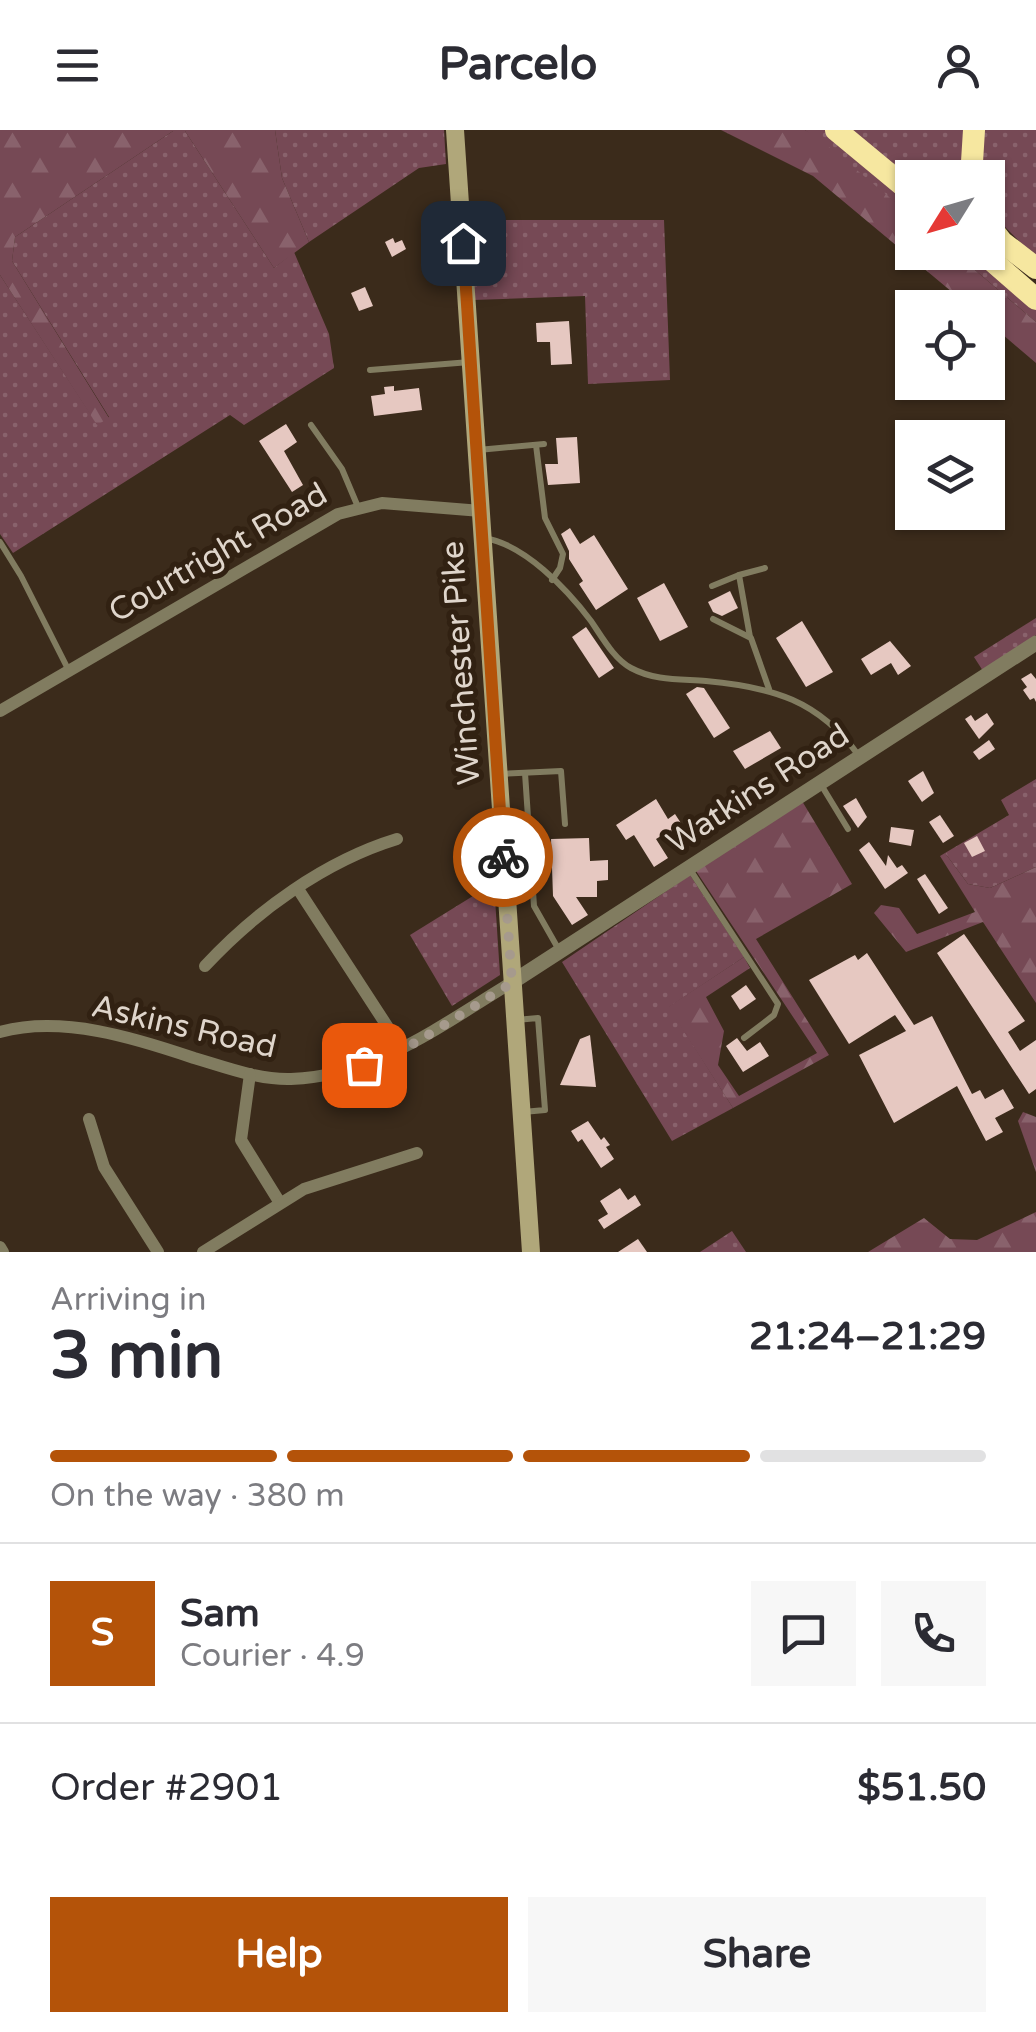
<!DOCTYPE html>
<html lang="en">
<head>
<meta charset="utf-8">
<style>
  :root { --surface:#fff; --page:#f7f7f7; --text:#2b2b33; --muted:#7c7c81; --line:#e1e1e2; --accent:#b45309 }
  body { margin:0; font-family:"Varela Round",sans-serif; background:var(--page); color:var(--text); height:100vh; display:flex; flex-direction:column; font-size:38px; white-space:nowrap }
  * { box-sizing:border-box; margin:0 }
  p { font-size:32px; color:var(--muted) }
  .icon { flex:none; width:55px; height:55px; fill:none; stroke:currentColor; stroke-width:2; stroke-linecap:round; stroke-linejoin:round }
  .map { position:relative; height:1122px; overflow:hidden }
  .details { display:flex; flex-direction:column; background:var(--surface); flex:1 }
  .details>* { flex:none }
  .needle { width:65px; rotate:233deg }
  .tools { position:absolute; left:895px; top:30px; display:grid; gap:20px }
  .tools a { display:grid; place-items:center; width:110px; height:110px; border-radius:0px; background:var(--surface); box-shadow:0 2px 8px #0004; font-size:50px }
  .pin { position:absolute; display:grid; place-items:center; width:85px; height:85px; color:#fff; margin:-42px; border-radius:20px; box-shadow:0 5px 15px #0006 }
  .courier { position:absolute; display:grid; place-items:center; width:100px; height:100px; margin:-50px; border:8px solid #b45309; border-radius:50%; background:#fff; color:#222; box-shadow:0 2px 12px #0007 }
  .head em { font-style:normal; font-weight:800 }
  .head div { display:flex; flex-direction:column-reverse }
  .head { display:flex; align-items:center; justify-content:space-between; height:170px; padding:0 50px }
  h1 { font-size:65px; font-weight:800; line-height:75px }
  .bar { display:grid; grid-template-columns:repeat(4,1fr); gap:15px 10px; align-content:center; height:120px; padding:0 50px }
  .bar i { height:12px; border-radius:8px; background:var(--line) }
  .bar .selected { background:var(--accent) }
  .bar p { grid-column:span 4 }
  .line { display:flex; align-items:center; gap:25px; padding:0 50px; border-top:2px solid var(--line) }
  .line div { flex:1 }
  .round { display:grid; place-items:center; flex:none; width:105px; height:105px; border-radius:0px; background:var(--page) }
  .action { display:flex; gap:20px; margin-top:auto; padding:20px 50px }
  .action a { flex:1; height:115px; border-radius:0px; background:var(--accent); color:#fff; font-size:40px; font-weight:800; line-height:115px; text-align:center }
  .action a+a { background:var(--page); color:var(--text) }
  header { display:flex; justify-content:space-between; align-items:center; height:130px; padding:0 50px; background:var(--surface); font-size:45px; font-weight:800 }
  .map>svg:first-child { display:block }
  .grass { fill:url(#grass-dots) }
  .forest { fill:url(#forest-firs) }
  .building { fill:#e6c8c1 }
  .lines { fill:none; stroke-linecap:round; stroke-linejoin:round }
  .service { stroke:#817c60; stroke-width:6 }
  .minor { stroke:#817c60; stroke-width:12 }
  .tertiary { stroke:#817c60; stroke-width:15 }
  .secondary { stroke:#b0a77a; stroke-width:18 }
  .motorway { stroke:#f6e7a0; stroke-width:22 }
  .done { stroke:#a69a8d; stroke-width:10; stroke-dasharray:0 18 }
  .route { stroke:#b45309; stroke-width:12 }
  .labels { text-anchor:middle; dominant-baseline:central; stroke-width:10; stroke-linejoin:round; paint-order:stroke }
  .street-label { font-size:32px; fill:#dfd5cb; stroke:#312112 }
</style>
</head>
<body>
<header><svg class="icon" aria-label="menu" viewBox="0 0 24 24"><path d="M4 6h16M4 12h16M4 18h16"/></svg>Parcelo<svg class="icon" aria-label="person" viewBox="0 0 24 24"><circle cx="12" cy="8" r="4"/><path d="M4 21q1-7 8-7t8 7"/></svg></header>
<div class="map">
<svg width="1036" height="1122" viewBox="0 0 1036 1122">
  <defs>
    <pattern id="grass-dots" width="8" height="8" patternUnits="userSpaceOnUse" patternTransform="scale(2.5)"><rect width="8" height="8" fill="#764955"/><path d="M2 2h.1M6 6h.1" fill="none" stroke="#89626c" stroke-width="1.8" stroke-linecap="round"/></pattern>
    <pattern id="forest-firs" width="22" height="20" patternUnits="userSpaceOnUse" patternTransform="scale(2.5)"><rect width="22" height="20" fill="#764955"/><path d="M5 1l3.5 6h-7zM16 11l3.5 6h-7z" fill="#89626c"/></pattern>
  </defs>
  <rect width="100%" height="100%" fill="#3b2b1b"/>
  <!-- grass -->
  <g class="grass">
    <polygon points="275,0 444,0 446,34 419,38 309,112 282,48"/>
    <polygon points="805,0 827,0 912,71 912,86"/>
    <polygon points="844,0 968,0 964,47 912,48 912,56"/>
    <polygon points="980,0 1036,0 1036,128 988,80 988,48 977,48"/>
    <polygon points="173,1 185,1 274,138 294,122 329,204 334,238 244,295 230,285 13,423 0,404 0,145 97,294 109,287 12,131 15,107"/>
    <polygon points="469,90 664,90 670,250 588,254 585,166 473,170"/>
    <polygon points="955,123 973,123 1036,177 1036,192"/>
    <polygon points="1036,488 1036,505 983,541 974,527"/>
    <polygon points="1036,649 1036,737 990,758 968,754 945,723 1009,685 1001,670"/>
    <polygon points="690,745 744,827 669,877 733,978 672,1011 562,832"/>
    <polygon points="494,753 500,845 452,876 410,805"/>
    <polygon points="732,1101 746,1122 700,1122"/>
  </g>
  <!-- forest -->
  <g class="forest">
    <polygon points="0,0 275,0 282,48 309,112 274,138 185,1 173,1 15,107 12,131 109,288 97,295 0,145"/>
    <polygon points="721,0 805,0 817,7 912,86 912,122 955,123 1036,192 1036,233 988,192 988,178 970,177 813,46"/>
    <polygon points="802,671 852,754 756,809 829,925 733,978 668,877 744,827 750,838 706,867 724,901 718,935 739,966 817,923 696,741"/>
    <polygon points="945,723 968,754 990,758 1036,737 1036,873 983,792 906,822 874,783 881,775 899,778 917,804 975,782 940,726"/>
    <polygon points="1023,982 1036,987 1036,1042 1018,991"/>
    <polygon points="1036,1082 1036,1122 868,1122 924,1088 950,1109 977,1110"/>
  </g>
  <!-- building -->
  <g class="building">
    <polygon points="393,108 395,113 402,110 406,119 392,127 385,112"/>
    <polygon points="365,157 373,176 359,181 351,163"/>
    <polygon points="569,191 572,234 551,235 550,212 537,212 536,193"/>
    <polygon points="394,256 394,261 419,258 422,280 374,286 371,266 385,264 384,257"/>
    <polygon points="286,294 297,312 284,321 303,355 292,362 259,311"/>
    <polygon points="577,307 580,353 548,355 545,334 558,334 556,308"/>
    <polygon points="570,398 580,414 594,405 628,459 596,480 579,454 583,451 569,429 569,421 561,404"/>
    <polygon points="664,453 688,497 660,511 637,468"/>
    <polygon points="730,461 738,478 722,486 713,482 708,472"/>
    <polygon points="802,491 833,542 806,557 776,508"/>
    <polygon points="586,497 614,538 599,548 572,507"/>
    <polygon points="890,511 911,536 898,545 891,533 871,545 861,529"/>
    <polygon points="1031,543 1036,549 1036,572 1034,568 1030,570 1023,560 1027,557 1021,549"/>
    <polygon points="697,557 704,558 730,598 714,608 686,564"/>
    <polygon points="987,583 994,594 979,609 965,589 971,585 975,591"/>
    <polygon points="770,601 781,618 745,639 733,621"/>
    <polygon points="989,610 995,619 979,630 973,622"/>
    <polygon points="923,641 934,663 922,672 908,651"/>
    <polygon points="856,668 867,687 858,698 843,676"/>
    <polygon points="656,669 668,689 675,684 692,710 681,717 671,700 656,709 668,728 654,737 634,705 626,710 616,695"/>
    <polygon points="940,685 954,706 943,713 929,692"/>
    <polygon points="891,697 914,700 911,716 889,712"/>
    <polygon points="977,706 985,721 972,727 964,713"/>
    <polygon points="589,708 590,731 608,730 608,750 597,751 597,767 576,767 588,785 572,795 553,766 551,709"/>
    <polygon points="869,712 886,736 888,725 897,738 902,735 908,743 885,759 859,720"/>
    <polygon points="925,744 948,778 939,784 917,749"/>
    <polygon points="964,804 1025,891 1008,902 1020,921 1036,910 1036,959 1029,964 937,823"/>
    <polygon points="867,823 914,895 932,886 972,964 980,960 985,969 1003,959 1014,978 995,988 1003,1002 986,1011 957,956 894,993 859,925 906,901 895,885 849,914 809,850 855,825 858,830"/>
    <polygon points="746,855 756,869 740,880 731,866"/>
    <polygon points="590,905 596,957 560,955 580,909"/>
    <polygon points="737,908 747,921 760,912 769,926 743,942 726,916"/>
    <polygon points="588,991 601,1010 604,1007 610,1015 606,1017 614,1029 601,1038 582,1009 578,1012 571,1001"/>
    <polygon points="620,1058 628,1070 635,1065 641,1075 604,1099 598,1090 608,1084 600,1071"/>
    <polygon points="638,1109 647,1122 618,1122"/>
  </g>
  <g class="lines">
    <!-- service -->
    <g class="service">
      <polyline points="370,240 470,232"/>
      <polyline points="311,295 342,339 358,377"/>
      <polyline points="536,315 545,388 563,424 560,438 552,450"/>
      <polyline points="478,320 544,314"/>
      <path d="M484,408C524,414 567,459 591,491C602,507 614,529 631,538C655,551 680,549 706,551C772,557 819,570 859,626"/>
      <polyline points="0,412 21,446 69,541"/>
      <polyline points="739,445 765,438"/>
      <polyline points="712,456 739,445 750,507"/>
      <polyline points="713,489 751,508 769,559"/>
      <polyline points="525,643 534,776 559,820"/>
      <polyline points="499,644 561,641 565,694"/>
      <polyline points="820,653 848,699"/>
      <polyline points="689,738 778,874 774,885 744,908"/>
      <polyline points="516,890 538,888 545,980 523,982"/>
    </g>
    <!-- minor -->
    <g class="minor">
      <polyline points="0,581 338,384 382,373 481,381"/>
      <polyline points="298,759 402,919"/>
      <path d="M205,836C256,781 325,731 397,709"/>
      <path d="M0,902C62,885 135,908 194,928C225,937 258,950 291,949C376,946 441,895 511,853"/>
      <polyline points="250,944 241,1010 280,1073"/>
      <polyline points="89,989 104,1037 158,1122"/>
      <polyline points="0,1117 3,1122"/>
      <polyline points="203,1122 304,1059 417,1023"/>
    </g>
    <!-- tertiary -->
    <polyline class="tertiary" points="511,853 1036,513"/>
    <!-- secondary -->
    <polyline class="secondary" points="455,0 531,1122"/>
    <!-- motorway -->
    <g class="motorway">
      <polyline points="836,0 912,63"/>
      <polyline points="971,48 974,0"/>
      <polyline points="988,94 1002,112 1036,138"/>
      <polyline points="982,122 1036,169"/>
    </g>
  </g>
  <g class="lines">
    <!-- done -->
    <polyline class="done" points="364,935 417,912 512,853 503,727"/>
    <!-- route -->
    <polyline class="route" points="463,113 503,727"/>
  </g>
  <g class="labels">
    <!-- street labels -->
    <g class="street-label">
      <text transform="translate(218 423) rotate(-30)">Courtright Road</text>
      <text transform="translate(461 533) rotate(-94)">Winchester Pike</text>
      <text transform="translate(758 659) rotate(-33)">Watkins Road</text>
      <text transform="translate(184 897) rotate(13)">Askins Road</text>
    </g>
  </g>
</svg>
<div class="tools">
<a><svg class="needle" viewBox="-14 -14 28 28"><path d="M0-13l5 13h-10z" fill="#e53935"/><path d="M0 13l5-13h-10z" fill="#7c7c81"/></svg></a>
<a><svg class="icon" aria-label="locate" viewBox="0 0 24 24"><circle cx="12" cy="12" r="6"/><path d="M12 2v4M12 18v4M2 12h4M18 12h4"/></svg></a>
<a><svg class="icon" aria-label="layers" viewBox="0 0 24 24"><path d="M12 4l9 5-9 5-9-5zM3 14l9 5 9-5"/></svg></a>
</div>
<div class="pin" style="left:364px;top:935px;background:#ea580c"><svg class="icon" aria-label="bag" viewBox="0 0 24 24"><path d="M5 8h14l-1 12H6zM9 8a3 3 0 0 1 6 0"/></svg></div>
<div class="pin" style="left:463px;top:113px;background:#1f2937"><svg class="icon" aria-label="home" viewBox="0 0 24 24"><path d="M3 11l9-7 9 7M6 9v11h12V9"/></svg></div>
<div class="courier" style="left:503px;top:727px"><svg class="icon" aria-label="bike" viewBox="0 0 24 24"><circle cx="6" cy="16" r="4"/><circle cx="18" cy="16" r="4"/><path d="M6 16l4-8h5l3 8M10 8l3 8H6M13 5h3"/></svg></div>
</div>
<section class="details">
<div class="head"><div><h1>3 min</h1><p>Arriving in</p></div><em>21:24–21:29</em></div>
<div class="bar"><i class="selected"></i><i class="selected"></i><i class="selected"></i><i></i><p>On the way · 380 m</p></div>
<div class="line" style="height:180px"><b class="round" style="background:var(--accent);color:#fff">S</b><div><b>Sam</b><p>Courier · 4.9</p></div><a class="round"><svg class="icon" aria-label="chat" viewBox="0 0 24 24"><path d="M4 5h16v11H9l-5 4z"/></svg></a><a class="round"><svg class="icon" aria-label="phone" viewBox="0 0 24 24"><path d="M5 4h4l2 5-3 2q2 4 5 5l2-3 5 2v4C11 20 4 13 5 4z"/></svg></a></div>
<div class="line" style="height:130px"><div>Order #2901</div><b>$51.50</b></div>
<div class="action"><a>Help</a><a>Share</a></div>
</section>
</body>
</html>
